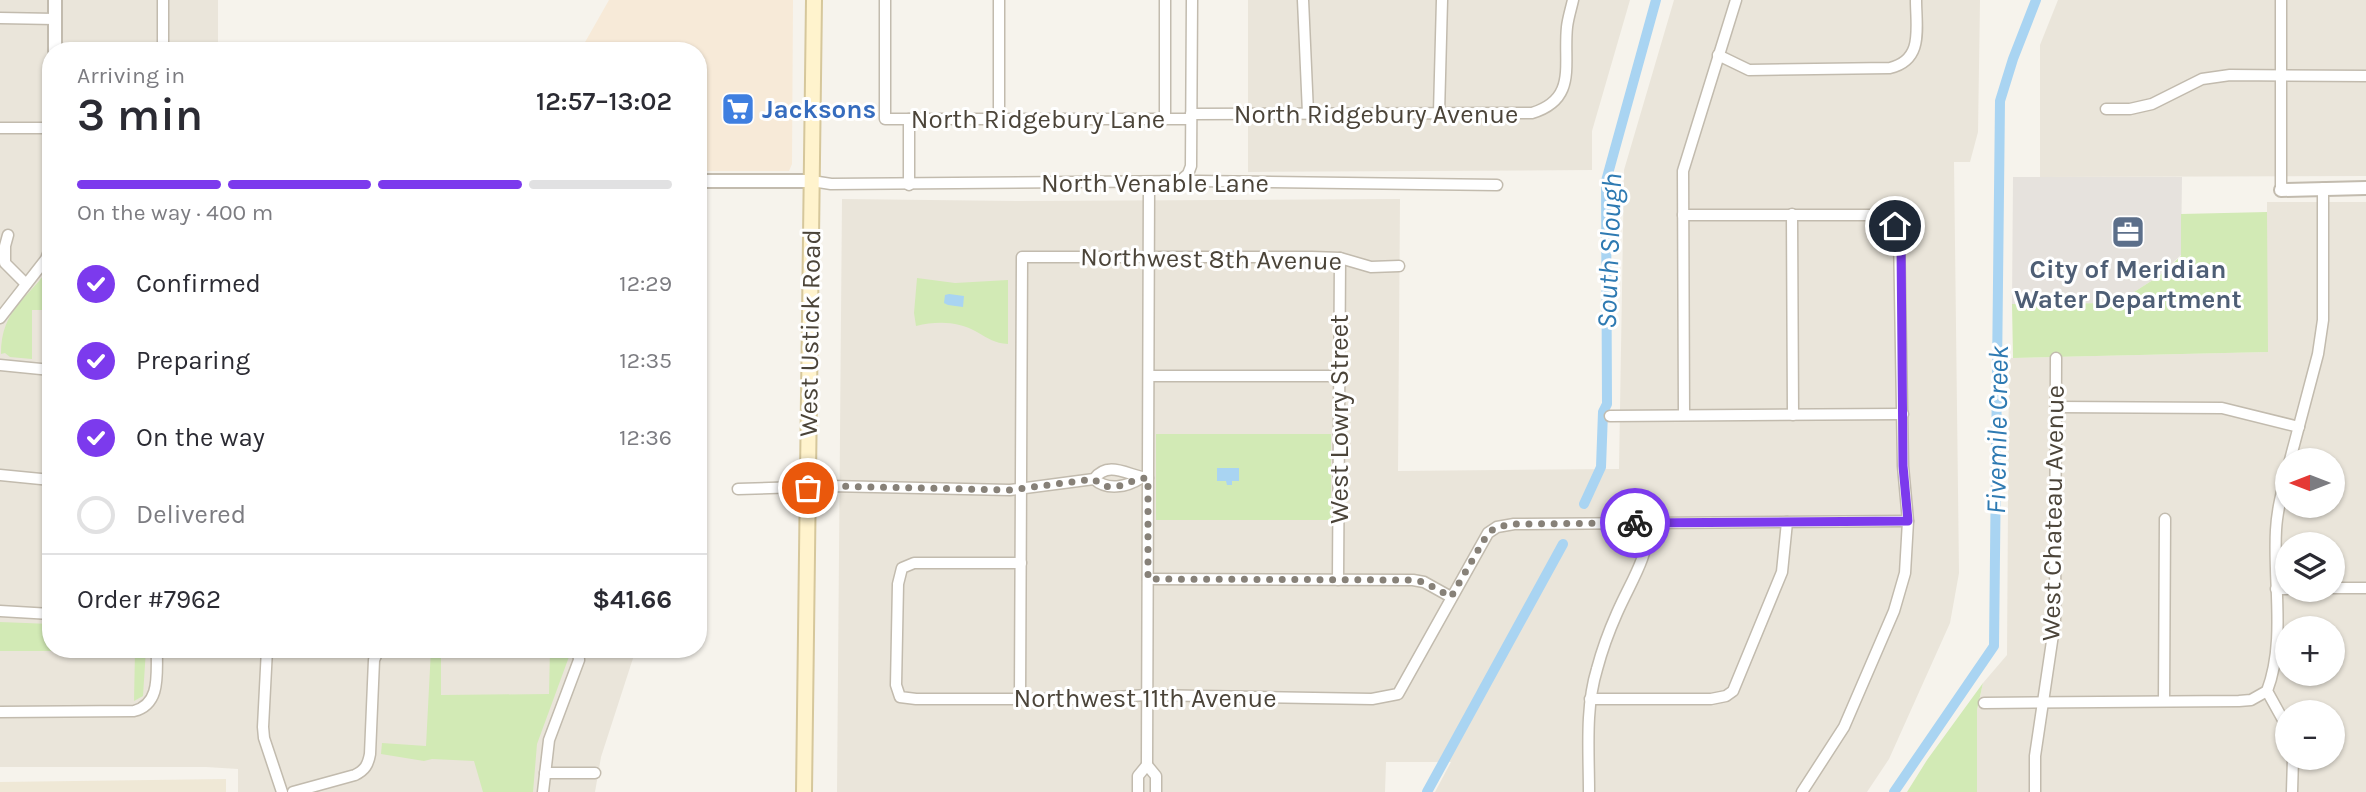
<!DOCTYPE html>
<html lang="en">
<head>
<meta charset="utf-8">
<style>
  :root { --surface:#fff; --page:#f2f2f3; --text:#2b2b33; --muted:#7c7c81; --line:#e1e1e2; --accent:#7c3aed }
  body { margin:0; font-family:Karla,sans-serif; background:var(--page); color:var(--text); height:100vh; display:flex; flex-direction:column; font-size:26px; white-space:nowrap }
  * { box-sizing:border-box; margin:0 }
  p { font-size:23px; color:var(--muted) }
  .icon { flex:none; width:38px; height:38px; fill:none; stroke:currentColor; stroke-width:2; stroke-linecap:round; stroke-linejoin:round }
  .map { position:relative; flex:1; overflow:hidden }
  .details { position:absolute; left:42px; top:42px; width:665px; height:616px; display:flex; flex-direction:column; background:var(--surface); border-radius:28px; box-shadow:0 2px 5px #0004 }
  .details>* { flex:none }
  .needle { width:46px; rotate:270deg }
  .controls { position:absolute; left:2275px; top:448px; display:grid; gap:14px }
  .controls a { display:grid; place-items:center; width:70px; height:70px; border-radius:50%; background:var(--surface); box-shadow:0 2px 5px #0004; font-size:35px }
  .pin { position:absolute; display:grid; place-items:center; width:60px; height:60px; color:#fff; margin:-30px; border:4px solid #fff; border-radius:50%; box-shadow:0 2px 7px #0007 }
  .courier { position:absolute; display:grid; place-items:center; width:70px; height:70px; margin:-35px; border:5px solid #7c3aed; border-radius:50%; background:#fff; color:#222; box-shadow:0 2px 9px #0007 }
  .headline em { font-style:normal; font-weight:600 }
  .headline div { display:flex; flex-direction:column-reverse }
  .headline { display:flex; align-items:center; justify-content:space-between; height:119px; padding:0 35px }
  h1 { font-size:46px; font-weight:600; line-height:52px }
  .bar { display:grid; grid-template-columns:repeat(4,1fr); gap:10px 7px; align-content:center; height:84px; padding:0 35px }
  .bar i { height:9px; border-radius:5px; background:var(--line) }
  .bar .selected { background:var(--accent) }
  .bar p { grid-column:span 4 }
  .line { display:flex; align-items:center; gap:18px; padding:0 35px; border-top:2px solid var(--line) }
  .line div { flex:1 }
  ol { padding:0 35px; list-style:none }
  li { display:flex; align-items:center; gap:21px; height:77px }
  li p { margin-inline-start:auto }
  li .icon { padding:7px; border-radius:50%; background:var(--accent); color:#fff; stroke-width:4 }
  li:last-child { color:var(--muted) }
  li i { width:38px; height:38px; border:4px solid var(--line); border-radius:50% }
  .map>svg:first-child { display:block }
  .residential { fill:#eae5da; fill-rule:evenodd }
  .commercial { fill:#f7ead8 }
  .industrial { fill:#e6e2dd }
  .education { fill:#efe8d6 }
  .green { fill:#d2eab5 }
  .water { fill:#a9d4f2 }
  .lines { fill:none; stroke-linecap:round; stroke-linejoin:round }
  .canal { stroke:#a9d4f2; stroke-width:10 }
  .minor-casing { stroke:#c2bbae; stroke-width:13 }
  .tertiary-casing { stroke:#c2bbae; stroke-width:16 }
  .secondary-casing { stroke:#d6c79b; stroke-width:18 }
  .minor { stroke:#fff; stroke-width:10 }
  .tertiary { stroke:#fff; stroke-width:12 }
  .secondary { stroke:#fff3cd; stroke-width:14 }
  .done { stroke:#878178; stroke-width:7; stroke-dasharray:0 12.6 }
  .route { stroke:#7c3aed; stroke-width:9 }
  .labels { text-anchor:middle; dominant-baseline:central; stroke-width:6; stroke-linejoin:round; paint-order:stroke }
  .shop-label { font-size:26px; font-weight:bold; fill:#366cbe; stroke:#fff; text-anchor:start }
  .street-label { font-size:26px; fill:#4b4439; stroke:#fff }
  .service-label { font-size:26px; font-weight:bold; fill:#4e5e75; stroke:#fff }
  .water-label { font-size:28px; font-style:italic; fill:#2e7ab2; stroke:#fff }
</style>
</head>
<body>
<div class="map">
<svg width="2366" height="792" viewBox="0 0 2366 792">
  <rect width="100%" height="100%" fill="#f6f3ec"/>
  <!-- residential -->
  <g class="residential">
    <polygon points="0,0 218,0 218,51 51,51 51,649 636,649 601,757 595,792 238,792 238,769 206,767 0,767"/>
    <polygon points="1248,0 1630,0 1592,131 1592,170 1248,172"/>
    <polygon points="1674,0 1980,0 1978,132 1970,162 1954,162 1959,573 1950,623 1889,759 1867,792 1435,792 1451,762 1386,762 1385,792 837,792 842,199 1017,201 1400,199 1398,471 1619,469 1624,170"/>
    <polygon points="2058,0 2366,0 2366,176 2040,177 2040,45"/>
    <path d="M2267,202H2366V792H1977V710L1983,683L2007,655L2009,358L2267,352ZM2287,460H2333V506H2287ZM2287,544H2333V590H2287ZM2287,628H2333V674H2287ZM2287,712H2333V758H2287Z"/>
  </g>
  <!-- commercial -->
  <polygon class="commercial" points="609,0 793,0 792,164 789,171 698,171 698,51 580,51"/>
  <!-- industrial -->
  <polygon class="industrial" points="2013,177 2182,177 2181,255 2159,276 2117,303 2012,304"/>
  <!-- education -->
  <polygon class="education" points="226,779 226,792 0,792 0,782"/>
  <!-- green -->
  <g class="green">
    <polygon points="2267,212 2268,352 2013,358 2012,304 2117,303 2159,276 2181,256 2181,214"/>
    <path d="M51,265V310H32V359L10,357L5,353L1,354C1,308 29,299 51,265Z"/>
    <path d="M917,278L955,283L1008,280V344C994,343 989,339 977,332C958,321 937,321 916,326L914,313Z"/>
    <rect x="1156" y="434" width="175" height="86"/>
    <polygon points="0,622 51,624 51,649 146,649 143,696 134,701 135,651 0,651"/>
    <polygon points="431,649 441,649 441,695 549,694 550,649 568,650 570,654 537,744 533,792 483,792 474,761 432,759 424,761 381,754 382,743 426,746"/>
    <polygon points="1983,683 1977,710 1977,792 1907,792 1927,760"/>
  </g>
  <!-- water -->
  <g class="water">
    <polygon points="949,294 964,296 963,307 948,305 944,303 945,295"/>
    <polygon points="1217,468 1239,468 1239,481 1232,481 1232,485 1227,485 1226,481 1217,481"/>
  </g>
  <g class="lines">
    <!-- canal -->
    <g class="canal">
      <polyline points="1584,504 1601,467 1603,412 1607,404 1606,181 1656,0"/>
      <polyline points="1427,792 1563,544"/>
      <polyline points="1894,792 1994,646 2000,101 2013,59 2036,0"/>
    </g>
    <defs>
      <g id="minor">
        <polyline points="163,0 163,51"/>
        <polyline points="885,0 885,119 1191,119"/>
        <polyline points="999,0 999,119"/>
        <polyline points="1303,0 1308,113"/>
        <polyline points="2281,0 2281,190"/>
        <polyline points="0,18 55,19"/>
        <path d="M1718,55L1749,70L1890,68C1924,60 1916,28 1916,0"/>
        <polyline points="2106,109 2130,109 2152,104 2202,79 2230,75 2366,76"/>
        <polyline points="1439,113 1442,0"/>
        <path d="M1191,114L1532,113C1578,99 1563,64 1567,27C1568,18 1571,9 1573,0"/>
        <polyline points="909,119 909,185"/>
        <polyline points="1165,119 1165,0"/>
        <polyline points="0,128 51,128"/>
        <polyline points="812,181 831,184 1197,181 1497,185"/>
        <polyline points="1180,181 1188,174 1191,166 1192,0"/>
        <polyline points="1792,214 1793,415"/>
        <polyline points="1683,215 1876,215 1889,219 1899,233 1903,466 1908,521 1905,573 1894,611 1844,727 1802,792"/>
        <polyline points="8,235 5,246 5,263 26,284"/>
        <polyline points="0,318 46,259 51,246"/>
        <polyline points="0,365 51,370"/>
        <polyline points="1149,376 1340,376"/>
        <polyline points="2056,407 2222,408 2299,427"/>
        <polyline points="1684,415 1683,171 1736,0"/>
        <polyline points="1610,416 1903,414"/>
        <polyline points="2290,460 2318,354 2323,320 2323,188"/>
        <path d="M2287,472C2282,491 2277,510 2276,530C2273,583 2286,641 2267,691L2287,727"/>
        <polyline points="0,475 51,480"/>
        <path d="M1094,479C1107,491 1127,487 1141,478"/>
        <path d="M738,489L830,486L1010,490L1094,479C1109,459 1130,477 1148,478"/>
        <polyline points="1021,563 914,563 902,568 898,584 896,685 900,697 916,699 1084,699 1147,695 1372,699 1398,694 1488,533 1497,527 1514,524 1908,521"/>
        <polyline points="1148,579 1413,580 1424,582 1451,597"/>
        <polyline points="1338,580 1340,258"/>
        <polyline points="2333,588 2366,588"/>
        <polyline points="2276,589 2287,589"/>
        <polyline points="0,611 51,614"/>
        <polyline points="267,649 263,727 264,738 282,792"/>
        <polyline points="1020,699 1022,257 1312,257 1340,258 1371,267 1399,266"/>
        <polyline points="1590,699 1711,699 1726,696 1733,691 1782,572 1787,522"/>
        <polyline points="2164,701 2165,519"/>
        <polyline points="1984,703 2239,701 2251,700 2267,691"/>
        <path d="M0,712L134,711C162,704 156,672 157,649"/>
        <polyline points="1147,765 1149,183"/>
        <polyline points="545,773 595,773"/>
        <path d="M293,792L355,775C365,770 368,765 370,754L374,660L379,649"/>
        <polyline points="543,792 549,740 579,660 578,649"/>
        <polyline points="1138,792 1138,776 1147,765 1156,776 1156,792"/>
        <path d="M1589,792C1589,752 1585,708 1597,669C1602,650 1609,631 1617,613C1632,579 1646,562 1650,523"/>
        <polyline points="2035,792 2035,756 2055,621 2056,358"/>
        <polyline points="2292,792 2293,758"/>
      </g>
      <g id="tertiary">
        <polyline points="55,0 55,51"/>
        <polyline points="698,181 812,181"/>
        <polyline points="2281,190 2366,188"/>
      </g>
      <polyline id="secondary" points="804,792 814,0"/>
    </defs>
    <!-- minor casing -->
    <use href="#minor" class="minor-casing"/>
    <!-- tertiary casing -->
    <use href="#tertiary" class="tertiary-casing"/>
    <!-- secondary casing -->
    <use href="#secondary" class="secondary-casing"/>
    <!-- minor -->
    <use href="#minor" class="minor"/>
    <!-- tertiary -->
    <use href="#tertiary" class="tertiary"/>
    <!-- secondary -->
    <use href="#secondary" class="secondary"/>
  </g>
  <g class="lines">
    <!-- done -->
    <path class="done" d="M808,488L830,486L1010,490L1094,479C1113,498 1130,477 1148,478V579L1413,580L1424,582L1451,597L1488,533L1497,527L1514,524L1635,523"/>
    <!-- route -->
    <polyline class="route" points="1635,523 1908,521 1903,466 1901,244 1899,233 1895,226"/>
  </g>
  <!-- icons -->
  <defs>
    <symbol id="supermarket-square" viewBox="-11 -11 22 22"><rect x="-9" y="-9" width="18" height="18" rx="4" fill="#3f7fe0" stroke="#fff"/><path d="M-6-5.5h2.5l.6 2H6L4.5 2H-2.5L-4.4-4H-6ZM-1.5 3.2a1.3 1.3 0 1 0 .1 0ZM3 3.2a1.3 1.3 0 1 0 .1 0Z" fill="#fff"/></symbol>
    <symbol id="office-square" viewBox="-11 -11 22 22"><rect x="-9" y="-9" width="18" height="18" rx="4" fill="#5c6f8a" stroke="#fff"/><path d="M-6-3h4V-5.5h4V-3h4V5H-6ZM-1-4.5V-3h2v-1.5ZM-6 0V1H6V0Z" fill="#fff"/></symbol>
  </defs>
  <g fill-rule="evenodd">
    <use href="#supermarket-square" x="719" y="90" width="38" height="38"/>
    <use href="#office-square" x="2109" y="213" width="38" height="38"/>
  </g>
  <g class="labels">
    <!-- shop labels -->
    <g class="shop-label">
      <text x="762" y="109">Jacksons</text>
    </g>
    <!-- street labels -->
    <g class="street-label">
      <text x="1376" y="114">North Ridgebury Avenue</text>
      <text x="1038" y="119">North Ridgebury Lane</text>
      <text x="1155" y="183">North Venable Lane</text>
      <text transform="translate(1211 259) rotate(1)">Northwest 8th Avenue</text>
      <text transform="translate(810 333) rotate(-89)">West Ustick Road</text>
      <text transform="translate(1339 419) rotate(-90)">West Lowry Street</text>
      <text transform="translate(2053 513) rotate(-89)">West Chateau Avenue</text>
      <text x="1145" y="698">Northwest 11th Avenue</text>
    </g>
    <!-- service labels -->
    <g class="service-label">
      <text x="2128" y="269">City of Meridian<tspan x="2128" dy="30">Water Department</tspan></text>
    </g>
    <!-- water labels -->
    <g class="water-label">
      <text transform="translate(1609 251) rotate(-88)">South Slough</text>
      <text transform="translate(1997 430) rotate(-89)">Fivemile Creek</text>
    </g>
  </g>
</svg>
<div class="controls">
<a><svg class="needle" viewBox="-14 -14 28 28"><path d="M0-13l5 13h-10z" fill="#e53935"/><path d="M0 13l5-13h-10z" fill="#7c7c81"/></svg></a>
<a><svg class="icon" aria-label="layers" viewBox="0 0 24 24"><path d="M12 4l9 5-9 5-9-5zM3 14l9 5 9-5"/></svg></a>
<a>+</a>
<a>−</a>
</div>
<div class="pin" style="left:808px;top:488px;background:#ea580c"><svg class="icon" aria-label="bag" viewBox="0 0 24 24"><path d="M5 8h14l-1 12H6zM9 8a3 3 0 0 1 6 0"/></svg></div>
<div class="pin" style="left:1895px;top:226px;background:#1f2937"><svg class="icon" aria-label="home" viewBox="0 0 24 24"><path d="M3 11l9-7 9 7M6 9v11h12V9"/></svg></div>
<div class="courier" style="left:1635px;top:523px"><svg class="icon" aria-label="bike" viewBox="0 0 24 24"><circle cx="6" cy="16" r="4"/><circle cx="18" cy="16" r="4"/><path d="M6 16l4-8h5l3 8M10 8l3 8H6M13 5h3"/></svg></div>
<section class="details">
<div class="headline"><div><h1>3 min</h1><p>Arriving in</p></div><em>12:57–13:02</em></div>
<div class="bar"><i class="selected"></i><i class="selected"></i><i class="selected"></i><i></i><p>On the way · 400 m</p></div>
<ol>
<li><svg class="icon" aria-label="check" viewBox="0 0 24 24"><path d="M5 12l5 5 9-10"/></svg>Confirmed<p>12:29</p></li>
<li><svg class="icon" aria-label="check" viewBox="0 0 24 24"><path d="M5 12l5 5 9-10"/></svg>Preparing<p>12:35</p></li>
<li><svg class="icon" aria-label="check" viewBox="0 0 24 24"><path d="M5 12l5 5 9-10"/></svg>On the way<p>12:36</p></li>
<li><i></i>Delivered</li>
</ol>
<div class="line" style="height:91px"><div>Order #7962</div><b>$41.66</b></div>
</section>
</div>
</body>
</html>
